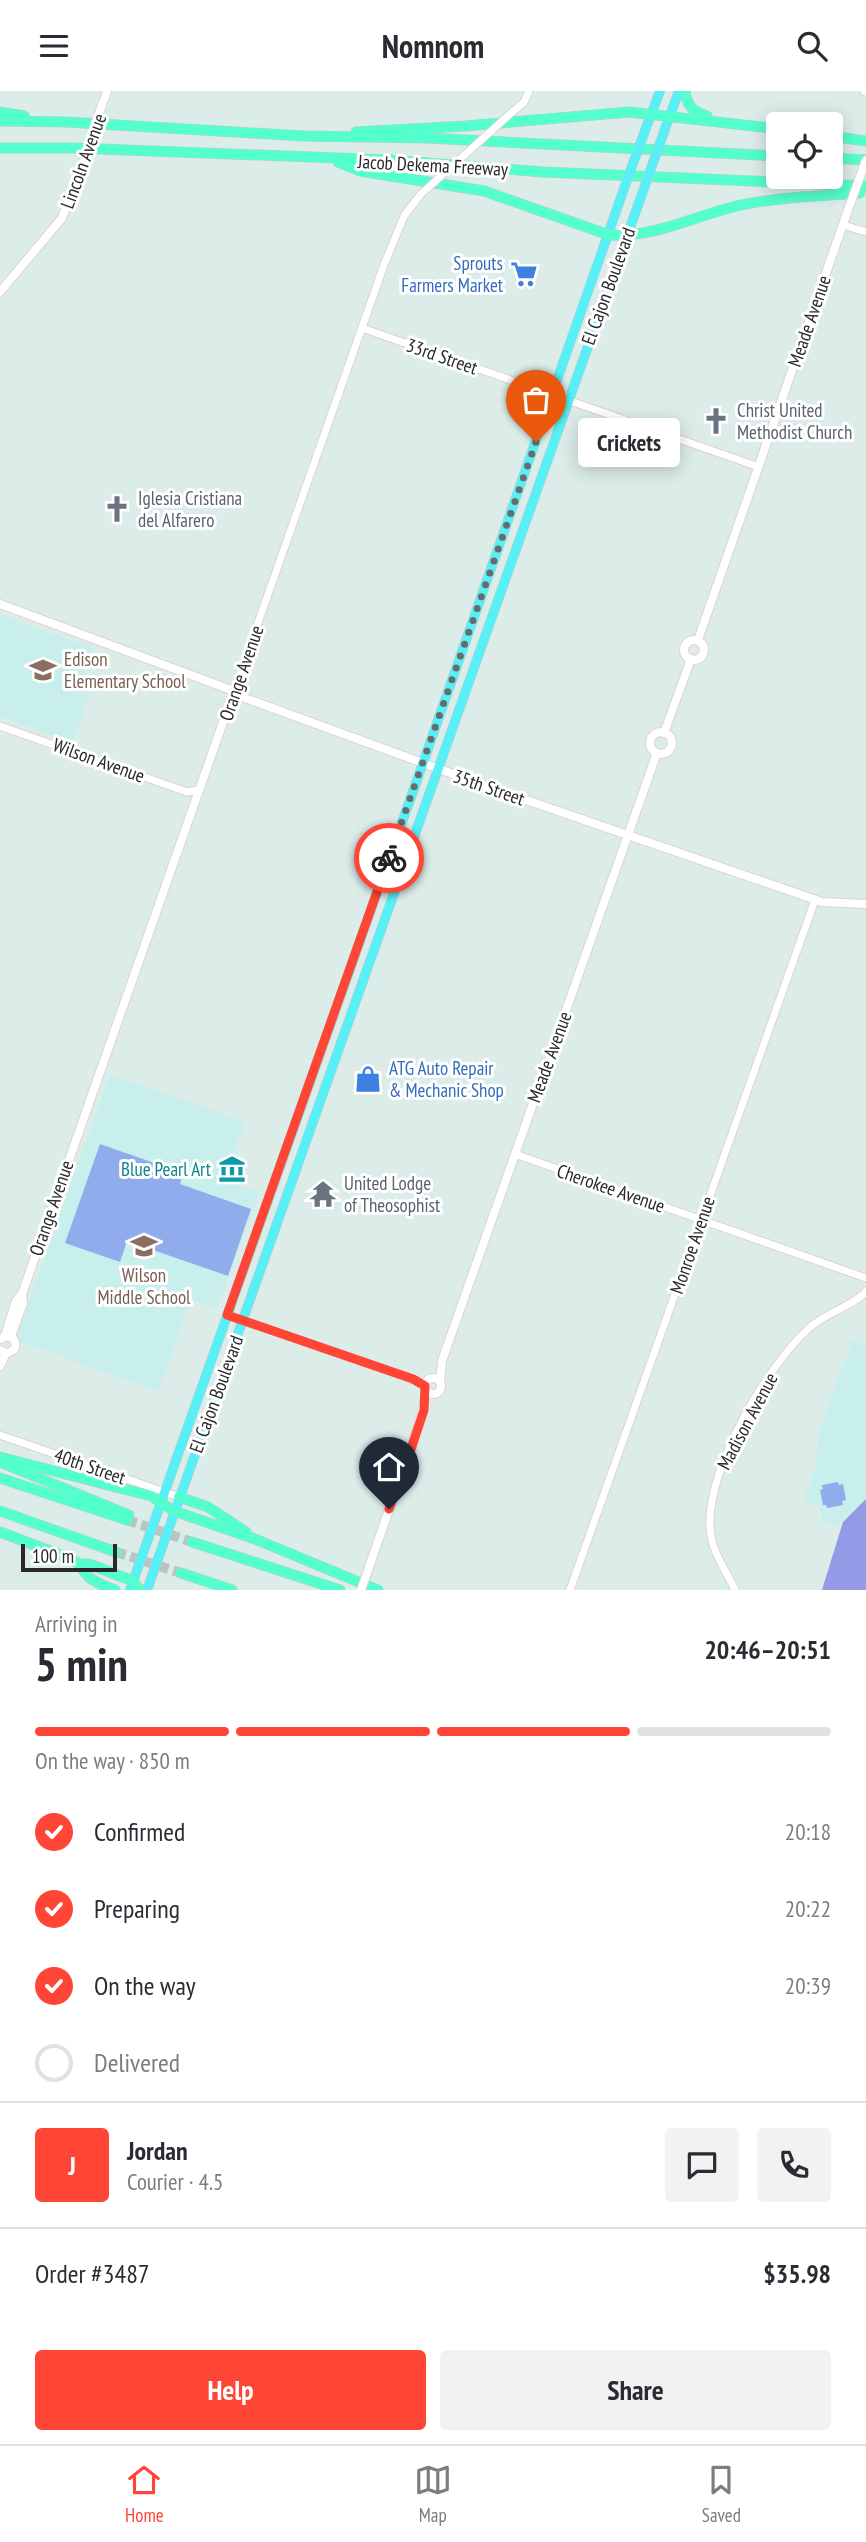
<!DOCTYPE html>
<html lang="en">
<head>
<meta charset="utf-8">
<style>
  :root { --surface:#fff; --page:#f2f2f3; --text:#2b2b33; --muted:#7c7c81; --line:#e1e1e2; --accent:#ff4535 }
  body { margin:0; font-family:"PT Sans Narrow",sans-serif; background:var(--page); color:var(--text); height:100vh; display:flex; flex-direction:column; font-size:26px; white-space:nowrap }
  * { box-sizing:border-box; margin:0 }
  p { font-size:23px; color:var(--muted) }
  .icon { flex:none; width:38px; height:38px; fill:none; stroke:currentColor; stroke-width:2; stroke-linecap:round; stroke-linejoin:round }
  .map { position:relative; height:1499px; overflow:hidden }
  .panel { display:flex; flex-direction:column; background:var(--surface); flex:1 }
  .panel>* { flex:none }
  .controls { position:absolute; left:766px; top:21px; display:grid; gap:14px }
  .controls a { display:grid; place-items:center; width:77px; height:77px; border-radius:7px; background:var(--surface); box-shadow:0 4px 18px #0003; font-size:35px }
  .scale { position:absolute; left:21px; bottom:18px; width:96px; box-sizing:border-box; padding-left:7px; border:4px solid #292929; border-top:0; font-size:19px; line-height:24px; white-space:nowrap; color:#292929; -webkit-text-stroke:5px #fff; paint-order:stroke }
  .pin { position:absolute; display:grid; place-items:center; width:60px; height:60px; color:#fff; margin:-72px -30px; border-radius:50% 50% 50% 0; rotate:-45deg; box-shadow:0 0 7px #0007 }
  .pin .icon { rotate:45deg }
  .courier { position:absolute; display:grid; place-items:center; width:70px; height:70px; margin:-35px; border:5px solid #ff4535; border-radius:50%; background:#fff; color:#222; box-shadow:0 2px 9px #0007 }
  .bubble { position:absolute; height:49px; border-radius:7px; background:var(--surface); box-shadow:0 4px 18px #0003; font-size:23px; font-weight:800; line-height:49px; text-align:center }
  .summary em { font-style:normal; font-weight:800 }
  .summary div { display:flex; flex-direction:column-reverse }
  .summary { display:flex; align-items:center; justify-content:space-between; height:119px; padding:0 35px }
  h1 { font-size:46px; font-weight:800; line-height:52px }
  .bar { display:grid; grid-template-columns:repeat(4,1fr); gap:10px 7px; align-content:center; height:84px; padding:0 35px }
  .bar i { height:9px; border-radius:5px; background:var(--line) }
  .bar .selected { background:var(--accent) }
  .bar p { grid-column:span 4 }
  .line { display:flex; align-items:center; gap:18px; padding:0 35px; border-top:2px solid var(--line) }
  .line div { flex:1 }
  .round { display:grid; place-items:center; flex:none; width:74px; height:74px; border-radius:7px; background:var(--page) }
  ol { padding:0 35px; list-style:none }
  li { display:flex; align-items:center; gap:21px; height:77px }
  li p { margin-inline-start:auto }
  li .icon { padding:7px; border-radius:50%; background:var(--accent); color:#fff; stroke-width:4 }
  li:last-child { color:var(--muted) }
  li i { width:38px; height:38px; border:4px solid var(--line); border-radius:50% }
  .cta { display:flex; gap:14px; margin-top:auto; padding:14px 35px }
  .cta a { flex:1; height:80px; border-radius:7px; background:var(--accent); color:#fff; font-size:28px; font-weight:800; line-height:80px; text-align:center }
  .cta a+a { background:var(--page); color:var(--text) }
  header { display:flex; justify-content:space-between; align-items:center; height:91px; padding:0 35px; background:var(--surface); font-size:32px; font-weight:800 }
  .tab-bar { display:flex; justify-content:space-around; align-items:center; height:98px; border-top:2px solid var(--line); background:var(--surface); font-size:19px; color:var(--muted) }
  .tab-bar a { display:grid; justify-items:center; gap:4px }
  .tab-bar .selected { color:var(--accent) }
  .map>svg:first-child { display:block }
  .education { fill:#c9efed }
  .green { fill:#949ae5 }
  .pitch { fill:#90aced }
  .lines { fill:none; stroke-linecap:round; stroke-linejoin:round }
  .motorway-tunnel { stroke:#b7c5c3; stroke-width:10; stroke-dasharray:10 5; stroke-linecap:butt }
  .tertiary-casing { stroke:#e3d1d0; stroke-width:9 }
  .secondary-casing { stroke:#e3d1d0; stroke-width:10 }
  .primary-casing { stroke:#c7c7c7; stroke-width:10 }
  .motorway-casing { stroke:#c7c7c7; stroke-width:11 }
  .tertiary { stroke:#fff; stroke-width:7 }
  .secondary { stroke:#fff; stroke-width:8 }
  .primary { stroke:#56f0f6; stroke-width:9 }
  .motorway { stroke:#53ffcc; stroke-width:10 }
  .tertiary-bridge-casing { stroke:#e3d1d0; stroke-width:9; stroke-linecap:butt }
  .secondary-bridge-casing { stroke:#e3d1d0; stroke-width:10; stroke-linecap:butt }
  .primary-bridge-casing { stroke:#c7c7c7; stroke-width:10; stroke-linecap:butt }
  .tertiary-bridge { stroke:#fff; stroke-width:7 }
  .secondary-bridge { stroke:#fff; stroke-width:8 }
  .primary-bridge { stroke:#56f0f6; stroke-width:9 }
  .done { stroke:#676d6c; stroke-width:7; stroke-dasharray:0 12.6 }
  .route { stroke:#ff4535; stroke-width:9 }
  .labels { text-anchor:middle; dominant-baseline:central; stroke-width:6; stroke-linejoin:round; paint-order:stroke }
  .street-label { font-size:19px; fill:#292929; stroke:#fff }
  .shop-label { font-size:19px; fill:#366cbe; stroke:#fff; text-anchor:end }
  .worship-label { font-size:19px; fill:#5b616d; stroke:#fff; text-anchor:start }
  .education-label { font-size:19px; fill:#785e54; stroke:#fff; text-anchor:start }
  .culture-label { font-size:19px; fill:#0d838f; stroke:#fff; text-anchor:end }
</style>
</head>
<body>
<header><svg class="icon" aria-label="menu" viewBox="0 0 24 24"><path d="M4 6h16M4 12h16M4 18h16"/></svg>Nomnom<svg class="icon" aria-label="search" viewBox="0 0 24 24"><circle cx="10" cy="10" r="6"/><path d="M15 15l6 6"/></svg></header>
<div class="map">
<svg width="866" height="1499" viewBox="0 0 866 1499">
  <rect width="100%" height="100%" fill="#dbece9"/>
  <!-- education -->
  <g class="education">
    <polygon points="0,524 93,557 78,600 89,604 72,652 0,625"/>
    <polygon points="110,983 245,1031 224,1089 259,1102 217,1218 191,1209 158,1300 15,1249"/>
    <polygon points="853,1249 866,1254 866,1408 837,1435 822,1430 821,1416 804,1409 815,1377 820,1338"/>
  </g>
  <!-- green -->
  <polygon class="green" points="866,1408 866,1499 822,1499 843,1431"/>
  <!-- pitch -->
  <g class="pitch">
    <polygon points="100,1053 183,1082 180,1093 251,1118 228,1185 127,1150 120,1171 65,1152"/>
    <polygon points="838,1391 839,1394 843,1393 846,1409 842,1410 843,1414 827,1417 826,1414 823,1414 820,1399 823,1398 822,1394"/>
  </g>
  <g class="lines">
    <!-- motorway-tunnel -->
    <g class="motorway-tunnel">
      <polyline points="127,1429 192,1451"/>
      <polyline points="116,1461 181,1482"/>
    </g>
    <defs>
      <g id="tertiary">
        <polyline points="864,0 866,1"/>
        <polyline points="510,23 524,11 529,0"/>
        <polyline points="843,134 866,141"/>
        <polyline points="362,237 759,376"/>
        <polyline points="234,600 384,174 404,125 421,103"/>
        <polyline points="0,635 187,701 199,699"/>
        <polyline points="515,1063 866,1187"/>
        <polyline points="227,1224 413,1288 425,1295"/>
        <polyline points="0,1344 179,1406"/>
        <polyline points="570,1499 815,809"/>
        <path d="M735,1499C728,1483 716,1467 712,1450C697,1391 766,1276 809,1237C824,1223 857,1213 866,1200"/>
      </g>
      <g id="secondary">
        <polyline points="104,9 107,0"/>
        <polyline points="0,201 62,127 82,74"/>
        <polyline points="0,513 234,600 245,607 494,698 822,811 866,813"/>
        <polyline points="698,549 848,119"/>
        <circle cx="694" cy="559" r="10"/>
        <circle cx="661" cy="652" r="11"/>
        <polyline points="664,642 691,568"/>
        <polyline points="5,1245 16,1210 22,1203 234,600"/>
        <polyline points="11,1245 23,1212 22,1203"/>
        <path d="M0,1248L8,1245L13,1247C20,1257 10,1266 0,1259"/>
        <polyline points="0,1275 6,1262"/>
        <circle cx="433" cy="1295" r="8"/>
        <polyline points="440,1291 442,1270 449,1250 657,662"/>
        <path d="M408,1382C408,1353 424,1328 426,1299"/>
        <polyline points="365,1488 394,1404 407,1391 409,1385 407,1380 397,1378 392,1384 392,1389 399,1394 405,1393"/>
      </g>
      <g id="primary">
        <polyline points="646,37 660,0"/>
        <polyline points="665,38 679,0"/>
        <polyline points="130,1499 423,672 627,89"/>
        <polyline points="147,1499 642,103"/>
      </g>
      <g id="motorway">
        <path d="M685,0C687,15 693,21 707,25"/>
        <polyline points="0,21 24,25"/>
        <polyline points="0,30 66,31 303,45 427,47 779,65"/>
        <polyline points="356,41 465,35 629,21 779,38"/>
        <polyline points="831,45 866,50"/>
        <polyline points="0,57 74,57 389,69 543,81 866,95"/>
        <polyline points="831,67 866,69"/>
        <path d="M338,71L360,80L484,100L609,144C655,147 696,124 741,114C780,106 820,105 860,102"/>
        <polyline points="0,1366 151,1405 174,1420 255,1448 378,1499"/>
        <polyline points="0,1371 129,1424"/>
        <polyline points="0,1387 127,1429"/>
        <polyline points="179,1406 208,1416 246,1441"/>
        <polyline points="0,1420 116,1461"/>
        <polyline points="0,1441 66,1466 80,1473 89,1473 133,1490 140,1499"/>
        <polyline points="192,1451 340,1499"/>
        <path d="M80,1473C86,1489 100,1493 115,1499"/>
        <polyline points="181,1482 232,1499"/>
      </g>
    </defs>
    <!-- tertiary casing -->
    <use href="#tertiary" class="tertiary-casing"/>
    <!-- secondary casing -->
    <use href="#secondary" class="secondary-casing"/>
    <!-- primary casing -->
    <use href="#primary" class="primary-casing"/>
    <!-- motorway casing -->
    <use href="#motorway" class="motorway-casing"/>
    <!-- tertiary -->
    <use href="#tertiary" class="tertiary"/>
    <!-- secondary -->
    <use href="#secondary" class="secondary"/>
    <!-- primary -->
    <use href="#primary" class="primary"/>
    <!-- motorway -->
    <use href="#motorway" class="motorway"/>
    <defs>
      <polyline id="tertiary-bridge" points="421,103 510,23"/>
      <g id="secondary-bridge">
        <polyline points="82,74 102,14"/>
        <polyline points="848,119 866,69"/>
        <polyline points="361,1499 365,1488"/>
      </g>
      <g id="primary-bridge">
        <polyline points="627,89 646,37"/>
        <polyline points="642,103 665,38"/>
      </g>
    </defs>
    <!-- tertiary-bridge casing -->
    <use href="#tertiary-bridge" class="tertiary-bridge-casing"/>
    <!-- secondary-bridge casing -->
    <use href="#secondary-bridge" class="secondary-bridge-casing"/>
    <!-- primary-bridge casing -->
    <use href="#primary-bridge" class="primary-bridge-casing"/>
    <!-- tertiary-bridge -->
    <use href="#tertiary-bridge" class="tertiary-bridge"/>
    <!-- secondary-bridge -->
    <use href="#secondary-bridge" class="secondary-bridge"/>
    <!-- primary-bridge -->
    <use href="#primary-bridge" class="primary-bridge"/>
  </g>
  <g class="lines">
    <!-- done -->
    <polyline class="done" points="389,767 536,351"/>
    <!-- route -->
    <polyline class="route" points="389,1418 394,1404 392,1384 409,1364 424,1319 425,1295 413,1288 227,1224 389,767"/>
  </g>
  <!-- icons -->
  <defs>
    <symbol id="supermarket-bare" viewBox="-9 -9 18 18"><path d="M-6-5.5h2.5l.6 2H6L4.5 2H-2.5L-4.4-4H-6ZM-1.5 3.2a1.3 1.3 0 1 0 .1 0ZM3 3.2a1.3 1.3 0 1 0 .1 0Z" fill="#3f7fe0" stroke="#fff" stroke-width="2.5" paint-order="stroke"/></symbol>
    <symbol id="church-bare" viewBox="-9 -9 18 18"><path d="M-1.2-6h2.4v3.5h3.3v2.4h-3.3V6h-2.4V-.1h-3.3v-2.4h3.3Z" fill="#6b7280" stroke="#fff" stroke-width="2.5" paint-order="stroke"/></symbol>
    <symbol id="school-bare" viewBox="-9 -9 18 18"><path d="M0-5L7-2L0 1L-7-2ZM-4 1L0 2.5L4 1V4Q0 6-4 4Z" fill="#8d6e63" stroke="#fff" stroke-width="2.5" paint-order="stroke"/></symbol>
    <symbol id="shop-bare" viewBox="-9 -9 18 18"><path d="M-5-2.5h2.3a2.7 3.5 0 0 1 5.4 0H5L5.5 6h-11ZM-1.5-2.5h3a1.5 2.3 0 0 0-3 0Z" fill="#3f7fe0" stroke="#fff" stroke-width="2.5" paint-order="stroke"/></symbol>
    <symbol id="museum-bare" viewBox="-9 -9 18 18"><path d="M0-6L6-3V-2H-6V-3ZM-5-1h2V3h-2ZM-1-1h2V3h-2ZM3-1h2V3H3ZM-6 4H6V6H-6Z" fill="#0f9aa8" stroke="#fff" stroke-width="2.5" paint-order="stroke"/></symbol>
    <symbol id="temple-bare" viewBox="-9 -9 18 18"><path d="M0-6L5-2H3V0L6.5 2.5H4V6H1.5V3h-3V6H-4V2.5H-6.5L-3 0V-2H-5Z" fill="#6b7280" stroke="#fff" stroke-width="2.5" paint-order="stroke"/></symbol>
  </defs>
  <g fill-rule="evenodd">
    <use href="#supermarket-bare" x="505" y="164" width="38" height="38"/>
    <use href="#church-bare" x="697" y="311" width="38" height="38"/>
    <use href="#church-bare" x="98" y="399" width="38" height="38"/>
    <use href="#school-bare" x="24" y="560" width="38" height="38"/>
    <use href="#shop-bare" x="349" y="969" width="38" height="38"/>
    <use href="#museum-bare" x="213" y="1059" width="38" height="38"/>
    <use href="#temple-bare" x="304" y="1084" width="38" height="38"/>
    <use href="#school-bare" x="125" y="1136" width="38" height="38"/>
  </g>
  <g class="labels">
    <!-- street labels -->
    <g class="street-label">
      <text transform="translate(83 70) rotate(-70)">Lincoln Avenue</text>
      <text transform="translate(433 74) rotate(3)">Jacob Dekema Freeway</text>
      <text transform="translate(608 195) rotate(-70)">El Cajon Boulevard</text>
      <text transform="translate(809 230) rotate(-71)">Meade Avenue</text>
      <text transform="translate(442 265) rotate(19)">33rd Street</text>
      <text transform="translate(241 582) rotate(-71)">Orange Avenue</text>
      <text transform="translate(99 669) rotate(20)">Wilson Avenue</text>
      <text transform="translate(489 696) rotate(19)">35th Street</text>
      <text transform="translate(549 966) rotate(-70)">Meade Avenue</text>
      <text transform="translate(611 1097) rotate(19)">Cherokee Avenue</text>
      <text transform="translate(51 1117) rotate(-71)">Orange Avenue</text>
      <text transform="translate(692 1154) rotate(-71)">Monroe Avenue</text>
      <text transform="translate(216 1303) rotate(-70)">El Cajon Boulevard</text>
      <text transform="translate(747 1330) rotate(-62)">Madison Avenue</text>
      <text transform="translate(90 1375) rotate(19)">40th Street</text>
    </g>
    <!-- shop labels -->
    <g class="shop-label">
      <text x="503" y="172">Sprouts<tspan x="503" dy="22">Farmers Market</tspan></text>
      <text x="389" y="977" text-anchor="start">ATG Auto Repair<tspan x="389" dy="22">&amp; Mechanic Shop</tspan></text>
    </g>
    <!-- worship labels -->
    <g class="worship-label">
      <text x="737" y="319">Christ United<tspan x="737" dy="22">Methodist Church</tspan></text>
      <text x="138" y="407">Iglesia Cristiana<tspan x="138" dy="22">del Alfarero</tspan></text>
      <text x="344" y="1092">United Lodge<tspan x="344" dy="22">of Theosophist</tspan></text>
    </g>
    <!-- education labels -->
    <g class="education-label">
      <text x="64" y="568">Edison<tspan x="64" dy="22">Elementary School</tspan></text>
      <text x="144" y="1184" text-anchor="middle">Wilson<tspan x="144" dy="22">Middle School</tspan></text>
    </g>
    <!-- culture labels -->
    <g class="culture-label">
      <text x="211" y="1078">Blue Pearl Art</text>
    </g>
  </g>
</svg>
<div class="controls">
<a><svg class="icon" aria-label="locate" viewBox="0 0 24 24"><circle cx="12" cy="12" r="6"/><path d="M12 2v4M12 18v4M2 12h4M18 12h4"/></svg></a>
</div>
<div class="scale">100 m</div>
<div class="pin" style="left:536px;top:351px;background:#ea580c"><svg class="icon" aria-label="bag" viewBox="0 0 24 24"><path d="M5 8h14l-1 12H6zM9 8a3 3 0 0 1 6 0"/></svg></div>
<div class="pin" style="left:389px;top:1418px;background:#1f2937"><svg class="icon" aria-label="home" viewBox="0 0 24 24"><path d="M3 11l9-7 9 7M6 9v11h12V9"/></svg></div>
<div class="courier" style="left:389px;top:767px"><svg class="icon" aria-label="bike" viewBox="0 0 24 24"><circle cx="6" cy="16" r="4"/><circle cx="18" cy="16" r="4"/><path d="M6 16l4-8h5l3 8M10 8l3 8H6M13 5h3"/></svg></div>
<div class="bubble" style="left:578px;top:327px;width:102px">Crickets</div>
</div>
<section class="panel">
<div class="summary"><div><h1>5 min</h1><p>Arriving in</p></div><em>20:46–20:51</em></div>
<div class="bar"><i class="selected"></i><i class="selected"></i><i class="selected"></i><i></i><p>On the way · 850 m</p></div>
<ol>
<li><svg class="icon" aria-label="check" viewBox="0 0 24 24"><path d="M5 12l5 5 9-10"/></svg>Confirmed<p>20:18</p></li>
<li><svg class="icon" aria-label="check" viewBox="0 0 24 24"><path d="M5 12l5 5 9-10"/></svg>Preparing<p>20:22</p></li>
<li><svg class="icon" aria-label="check" viewBox="0 0 24 24"><path d="M5 12l5 5 9-10"/></svg>On the way<p>20:39</p></li>
<li><i></i>Delivered</li>
</ol>
<div class="line" style="height:126px"><b class="round" style="background:var(--accent);color:#fff">J</b><div><b>Jordan</b><p>Courier · 4.5</p></div><a class="round"><svg class="icon" aria-label="chat" viewBox="0 0 24 24"><path d="M4 5h16v11H9l-5 4z"/></svg></a><a class="round"><svg class="icon" aria-label="phone" viewBox="0 0 24 24"><path d="M5 4h4l2 5-3 2q2 4 5 5l2-3 5 2v4C11 20 4 13 5 4z"/></svg></a></div>
<div class="line" style="height:91px"><div>Order #3487</div><b>$35.98</b></div>
<div class="cta"><a>Help</a><a>Share</a></div>
</section>
<nav class="tab-bar">
<a class="selected"><svg class="icon" aria-label="home" viewBox="0 0 24 24"><path d="M3 11l9-7 9 7M6 9v11h12V9"/></svg>Home</a>
<a><svg class="icon" aria-label="map" viewBox="0 0 24 24"><path d="M3 6l6-2 6 2 6-2v14l-6 2-6-2-6 2zM9 4v14M15 6v14"/></svg>Map</a>
<a><svg class="icon" aria-label="saved" viewBox="0 0 24 24"><path d="M7 4h10v16l-5-4-5 4z"/></svg>Saved</a>
</nav>
</body>
</html>
